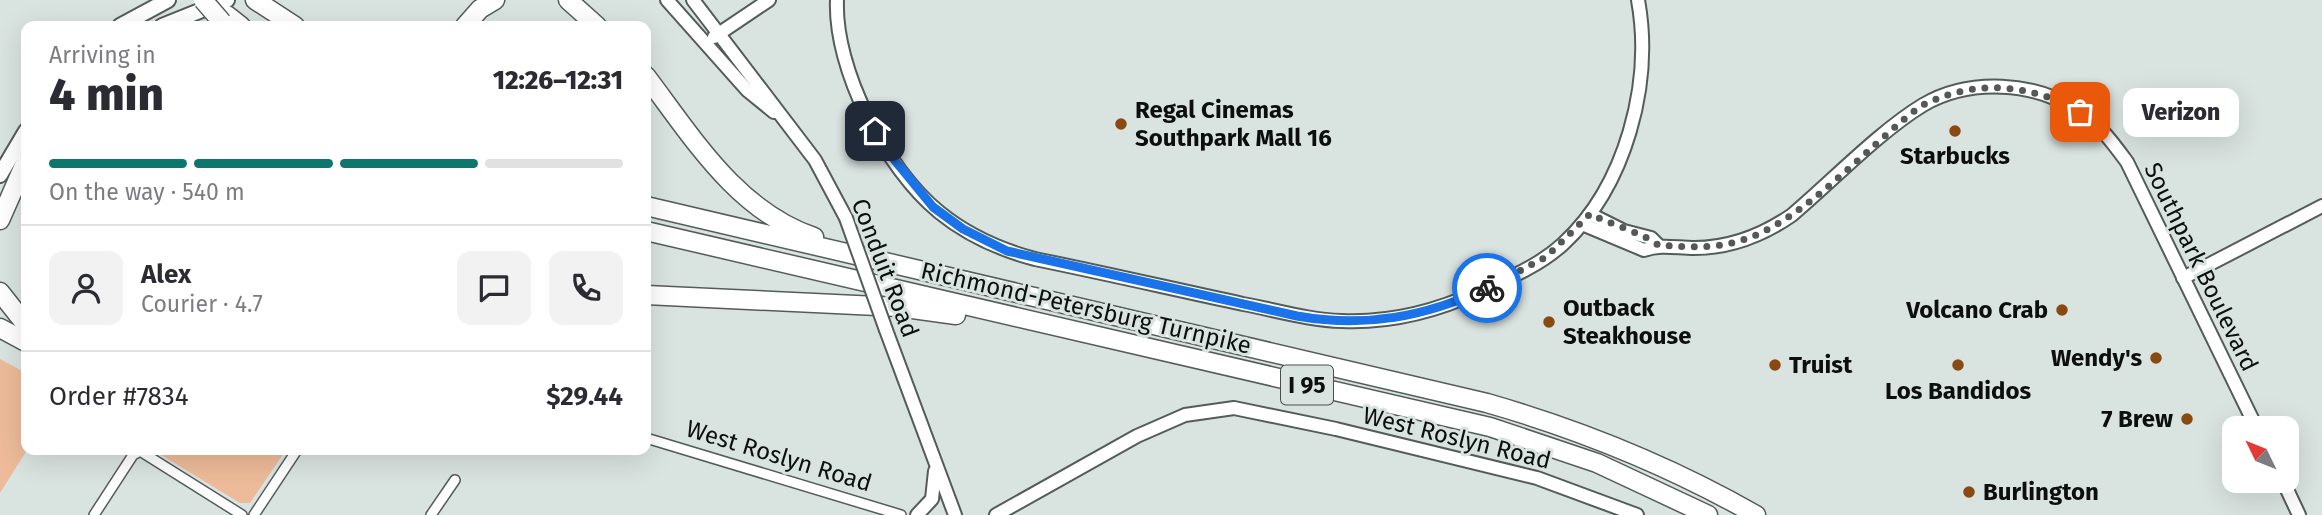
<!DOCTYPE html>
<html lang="en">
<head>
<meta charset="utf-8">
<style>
  :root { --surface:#fff; --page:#f2f2f3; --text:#2b2b33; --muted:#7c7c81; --line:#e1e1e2; --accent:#0f766e }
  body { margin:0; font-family:"Fira Sans",sans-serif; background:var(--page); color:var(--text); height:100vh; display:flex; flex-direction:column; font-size:26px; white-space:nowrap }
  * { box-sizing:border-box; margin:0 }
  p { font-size:23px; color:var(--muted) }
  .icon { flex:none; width:38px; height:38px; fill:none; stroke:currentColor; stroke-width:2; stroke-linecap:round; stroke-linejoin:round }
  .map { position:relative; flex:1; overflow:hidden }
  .drawer { position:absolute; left:21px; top:21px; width:630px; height:434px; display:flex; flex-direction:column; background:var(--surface); border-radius:14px; box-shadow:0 7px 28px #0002 }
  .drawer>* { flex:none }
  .needle { width:46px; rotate:313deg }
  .tools { position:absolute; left:2222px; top:416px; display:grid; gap:14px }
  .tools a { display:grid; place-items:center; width:77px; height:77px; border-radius:14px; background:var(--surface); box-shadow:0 7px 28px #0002; font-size:35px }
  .pin { position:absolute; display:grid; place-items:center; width:60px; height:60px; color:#fff; margin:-30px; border-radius:14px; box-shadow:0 4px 10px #0006 }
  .courier { position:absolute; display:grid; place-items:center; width:70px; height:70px; margin:-35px; border:5px solid #1a73e8; border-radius:50%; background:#fff; color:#222; box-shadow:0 2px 9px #0007 }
  .bubble { position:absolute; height:49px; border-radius:14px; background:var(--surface); box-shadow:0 7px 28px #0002; font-size:23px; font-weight:800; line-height:49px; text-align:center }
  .summary em { font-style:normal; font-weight:800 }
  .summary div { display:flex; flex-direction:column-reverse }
  .summary { display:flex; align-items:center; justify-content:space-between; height:119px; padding:0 28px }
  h1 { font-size:46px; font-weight:800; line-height:52px }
  .bar { display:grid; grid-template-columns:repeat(4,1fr); gap:10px 7px; align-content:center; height:84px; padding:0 28px }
  .bar i { height:9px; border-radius:5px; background:var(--line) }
  .bar .active { background:var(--accent) }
  .bar p { grid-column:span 4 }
  .line { display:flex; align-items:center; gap:18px; padding:0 28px; border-top:2px solid var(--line) }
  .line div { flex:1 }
  .round { display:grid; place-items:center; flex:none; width:74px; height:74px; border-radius:14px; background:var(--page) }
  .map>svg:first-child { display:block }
  .green { fill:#edbb99 }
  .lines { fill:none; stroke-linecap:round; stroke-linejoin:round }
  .street-casing { stroke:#545c5a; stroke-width:12 }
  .secondary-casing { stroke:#545c5a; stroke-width:16 }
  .primary-casing { stroke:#545c5a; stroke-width:18 }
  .highway-casing { stroke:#545c5a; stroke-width:21 }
  .street { stroke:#fff; stroke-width:9 }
  .secondary { stroke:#fff; stroke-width:12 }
  .primary { stroke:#fff; stroke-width:14 }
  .highway { stroke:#fff; stroke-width:18 }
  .secondary-bridge-casing { stroke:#545c5a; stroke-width:16; stroke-linecap:butt }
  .highway-bridge-casing { stroke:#545c5a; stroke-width:21; stroke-linecap:butt }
  .secondary-bridge { stroke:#fff; stroke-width:12 }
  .highway-bridge { stroke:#fff; stroke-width:18 }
  .done { stroke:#545958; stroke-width:7; stroke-dasharray:0 12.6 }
  .route { stroke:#1a73e8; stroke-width:9 }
  .poi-dot { fill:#894912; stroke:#d9e3e0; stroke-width:2.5 }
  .labels { text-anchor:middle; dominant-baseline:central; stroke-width:6; stroke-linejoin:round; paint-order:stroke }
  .shield { fill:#d9e3e0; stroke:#4a4f4d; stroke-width:2 }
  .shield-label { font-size:23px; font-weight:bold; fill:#0c0f0e }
  .poi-label { font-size:24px; font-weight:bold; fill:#0c0f0e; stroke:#d9e3e0; text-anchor:start }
  .street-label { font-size:24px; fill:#0c0f0e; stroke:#d9e3e0 }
</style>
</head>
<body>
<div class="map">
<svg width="2322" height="515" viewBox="0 0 2322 515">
  <rect width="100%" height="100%" fill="#d9e3e0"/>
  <!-- green -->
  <g class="green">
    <polygon points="0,359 26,373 27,450 0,493"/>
    <polygon points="153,450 286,450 250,503 240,503"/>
  </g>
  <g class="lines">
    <defs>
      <g id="street">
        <polyline points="646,438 901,515"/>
        <polyline points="94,515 133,455 140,451 242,515"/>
        <polyline points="254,515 297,450"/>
        <polyline points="431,515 455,480"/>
      </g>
      <g id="secondary">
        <polyline points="667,0 747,90 774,112"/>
        <polyline points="693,0 815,160 846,218"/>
        <path d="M837,0C834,69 886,169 939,212C967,235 1001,250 1035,259C1104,273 1173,289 1243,304C1276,310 1308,320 1342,321C1391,323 1435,312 1480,291C1509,278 1539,266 1563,244C1626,186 1653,83 1638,0"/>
        <polyline points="714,37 769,0"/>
        <polyline points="1590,214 1624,231 1651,238 1658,245"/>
        <path d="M1582,224L1644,250C1661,244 1676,248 1694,248C1729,248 1763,235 1792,215C1831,182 1880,131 1923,105C1969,78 2036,81 2080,112C2100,125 2113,143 2127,162L2257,429"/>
        <polyline points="2183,278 2322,206"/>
        <polyline points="886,330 955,515"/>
        <polyline points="2283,481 2299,515"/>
        <polyline points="917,515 932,499 935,471"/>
        <polyline points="996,515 1137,436 1185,415 1234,408 1336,429 1537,478 1637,515"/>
      </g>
      <g id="primary">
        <polyline points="120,26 168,0"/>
        <polyline points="162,26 227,0"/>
        <polyline points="0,175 26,131"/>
      </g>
      <g id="highway">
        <polyline points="255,0 295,26"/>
        <polyline points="568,0 597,26"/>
        <polyline points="227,15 241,26"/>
        <polyline points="465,26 480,9 495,0"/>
        <path d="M646,76C693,138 737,211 814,237"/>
        <path d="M646,206L1487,403C1581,430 1670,466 1756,515"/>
        <polyline points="0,220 26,161"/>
        <polyline points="646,231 1490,427 1597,463 1708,515"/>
        <polyline points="0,292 26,325"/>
        <polyline points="646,295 898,307 956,315"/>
        <polyline points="0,328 26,342"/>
      </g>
    </defs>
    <!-- street casing -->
    <use href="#street" class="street-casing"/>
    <!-- secondary casing -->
    <use href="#secondary" class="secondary-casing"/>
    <!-- primary casing -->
    <use href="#primary" class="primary-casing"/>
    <!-- highway casing -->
    <use href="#highway" class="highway-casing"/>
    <!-- street -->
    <use href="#street" class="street"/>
    <!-- secondary -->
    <use href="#secondary" class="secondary"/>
    <!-- primary -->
    <use href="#primary" class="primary"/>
    <!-- highway -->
    <use href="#highway" class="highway"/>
    <defs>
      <polyline id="secondary-bridge" points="846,218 886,330"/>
      <polyline id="highway-bridge" points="203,0 222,22"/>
    </defs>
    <!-- secondary-bridge casing -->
    <use href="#secondary-bridge" class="secondary-bridge-casing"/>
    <!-- highway-bridge casing -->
    <use href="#highway-bridge" class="highway-bridge-casing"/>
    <!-- secondary-bridge -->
    <use href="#secondary-bridge" class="secondary-bridge"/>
    <!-- highway-bridge -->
    <use href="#highway-bridge" class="highway-bridge"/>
  </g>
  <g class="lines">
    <!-- done -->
    <path class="done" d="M1487,288L1546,257L1590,214C1606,222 1649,236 1658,245C1686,247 1712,249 1739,241C1802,224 1867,146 1921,106C1973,79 2030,83 2080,112"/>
    <!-- route -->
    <path class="route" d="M875,131L883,146L933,207L963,229L1007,251L1297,316C1365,328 1425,317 1487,288"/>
  </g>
  <!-- markers -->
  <g class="poi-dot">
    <circle cx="1121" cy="124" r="7"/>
    <circle cx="1955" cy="131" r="7"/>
    <circle cx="2062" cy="310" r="7"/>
    <circle cx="1549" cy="322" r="7"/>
    <circle cx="2156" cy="358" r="7"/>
    <circle cx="1775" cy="365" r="7"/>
    <circle cx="1958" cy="365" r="7"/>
    <circle cx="2187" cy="419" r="7"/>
    <circle cx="1969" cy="492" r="7"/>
  </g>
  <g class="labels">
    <!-- shield labels -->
    <rect class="shield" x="1281" y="365.5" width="52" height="39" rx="5"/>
    <g class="shield-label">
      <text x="1307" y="385">I 95</text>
    </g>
    <!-- poi labels -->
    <g class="poi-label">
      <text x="1135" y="110">Regal Cinemas<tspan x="1135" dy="28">Southpark Mall 16</tspan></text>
      <text x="1955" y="156" text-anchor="middle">Starbucks</text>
      <text x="1563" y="308">Outback<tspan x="1563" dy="28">Steakhouse</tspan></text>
      <text x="2048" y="310" text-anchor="end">Volcano Crab</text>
      <text x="2142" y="358" text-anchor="end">Wendy's</text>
      <text x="1789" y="365">Truist</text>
      <text x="1958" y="391" text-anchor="middle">Los Bandidos</text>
      <text x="2173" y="419" text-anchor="end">7 Brew</text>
      <text x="1983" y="492">Burlington</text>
    </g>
    <!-- street labels -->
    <g class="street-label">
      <text transform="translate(2201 267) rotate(64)">Southpark Boulevard</text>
      <text transform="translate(885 268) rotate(69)">Conduit Road</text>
      <text transform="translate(1086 308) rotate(13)">Richmond-Petersburg Turnpike</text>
      <text transform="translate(1457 438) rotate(14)">West Roslyn Road</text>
      <text transform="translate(779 456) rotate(17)">West Roslyn Road</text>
    </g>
  </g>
</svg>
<div class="tools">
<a><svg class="needle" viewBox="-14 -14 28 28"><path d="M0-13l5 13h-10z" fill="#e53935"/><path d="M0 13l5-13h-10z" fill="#7c7c81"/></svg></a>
</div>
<div class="pin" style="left:2080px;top:112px;background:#ea580c"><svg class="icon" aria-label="bag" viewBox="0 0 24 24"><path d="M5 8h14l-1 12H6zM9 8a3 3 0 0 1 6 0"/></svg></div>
<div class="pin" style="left:875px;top:131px;background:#1f2937"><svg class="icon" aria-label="home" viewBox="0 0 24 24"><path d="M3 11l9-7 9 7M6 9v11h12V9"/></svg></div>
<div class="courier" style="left:1487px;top:288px"><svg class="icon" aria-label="bike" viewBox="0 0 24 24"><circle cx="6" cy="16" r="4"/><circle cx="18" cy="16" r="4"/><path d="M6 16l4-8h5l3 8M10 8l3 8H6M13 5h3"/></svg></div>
<div class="bubble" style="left:2123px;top:88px;width:116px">Verizon</div>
<section class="drawer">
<div class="summary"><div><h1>4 min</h1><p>Arriving in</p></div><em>12:26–12:31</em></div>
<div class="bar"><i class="active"></i><i class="active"></i><i class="active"></i><i></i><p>On the way · 540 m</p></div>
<div class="line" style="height:126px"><a class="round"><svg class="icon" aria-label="person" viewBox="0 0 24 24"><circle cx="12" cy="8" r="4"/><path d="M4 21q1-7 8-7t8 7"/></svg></a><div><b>Alex</b><p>Courier · 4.7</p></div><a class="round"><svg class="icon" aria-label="chat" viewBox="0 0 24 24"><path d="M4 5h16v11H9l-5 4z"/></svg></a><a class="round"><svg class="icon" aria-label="phone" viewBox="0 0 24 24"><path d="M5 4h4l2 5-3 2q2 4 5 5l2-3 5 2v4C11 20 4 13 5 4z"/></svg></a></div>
<div class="line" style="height:91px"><div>Order #7834</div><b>$29.44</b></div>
</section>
</div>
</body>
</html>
